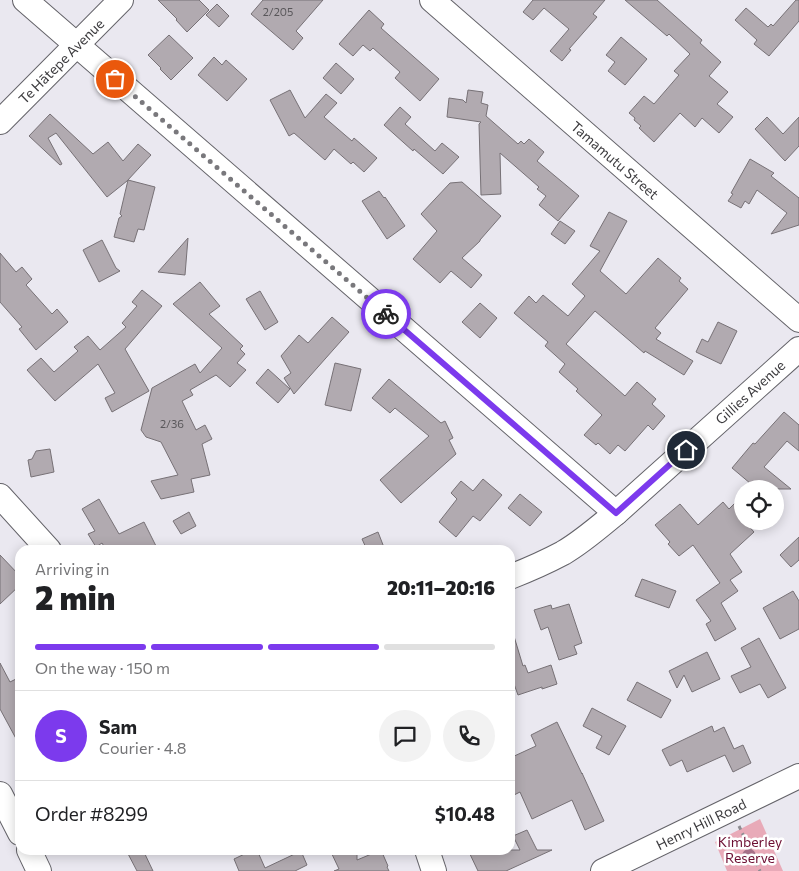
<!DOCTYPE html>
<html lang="en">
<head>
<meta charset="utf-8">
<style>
  :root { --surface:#fff; --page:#f2f2f2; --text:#202124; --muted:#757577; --line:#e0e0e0; --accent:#7c3aed }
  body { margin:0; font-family:Commissioner,sans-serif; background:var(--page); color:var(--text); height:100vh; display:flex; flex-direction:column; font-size:19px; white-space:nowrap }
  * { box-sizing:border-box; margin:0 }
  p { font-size:16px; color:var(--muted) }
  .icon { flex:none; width:28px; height:28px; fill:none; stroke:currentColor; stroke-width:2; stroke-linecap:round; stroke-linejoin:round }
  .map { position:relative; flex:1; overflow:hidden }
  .panel { position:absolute; left:15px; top:545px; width:500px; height:310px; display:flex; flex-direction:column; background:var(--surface); border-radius:15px; box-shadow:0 2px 12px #0003 }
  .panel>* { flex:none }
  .fabs { position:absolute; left:734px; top:480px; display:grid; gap:10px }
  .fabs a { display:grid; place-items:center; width:50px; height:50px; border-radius:50%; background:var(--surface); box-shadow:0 2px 12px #0003; font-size:25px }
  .pin { position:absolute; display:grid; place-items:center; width:42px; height:42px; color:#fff; margin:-21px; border:2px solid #fff; border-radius:50%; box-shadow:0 1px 5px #0007 }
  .courier { position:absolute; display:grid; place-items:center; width:50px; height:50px; margin:-25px; border:4px solid #7c3aed; border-radius:50%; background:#fff; color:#222; box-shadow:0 1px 6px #0007 }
  .overview em { font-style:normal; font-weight:800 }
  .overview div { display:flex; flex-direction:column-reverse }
  .overview { display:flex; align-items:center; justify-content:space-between; height:85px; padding:0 20px }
  h1 { font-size:32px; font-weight:800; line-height:38px }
  .bar { display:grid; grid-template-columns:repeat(4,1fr); gap:8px 5px; align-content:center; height:60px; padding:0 20px }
  .bar i { height:6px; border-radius:4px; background:var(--line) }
  .bar .active { background:var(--accent) }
  .bar p { grid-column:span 4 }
  .line { display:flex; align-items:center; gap:12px; padding:0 20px; border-top:1px solid var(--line) }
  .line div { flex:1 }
  .round { display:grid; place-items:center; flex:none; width:52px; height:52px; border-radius:26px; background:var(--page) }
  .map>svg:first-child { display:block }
  .green { fill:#e8aab8 }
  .building { fill:#b1aab0; stroke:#777176 }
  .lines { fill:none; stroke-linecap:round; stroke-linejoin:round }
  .minor-casing { stroke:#646369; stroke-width:26 }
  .path { stroke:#8e8d92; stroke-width:3; stroke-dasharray:4 4; stroke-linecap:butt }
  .minor { stroke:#fff; stroke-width:24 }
  .tree { fill:#a57088 }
  .done { stroke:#79787c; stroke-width:5; stroke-dasharray:0 9 }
  .route { stroke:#7c3aed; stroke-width:6 }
  .labels { text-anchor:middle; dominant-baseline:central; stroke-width:5; stroke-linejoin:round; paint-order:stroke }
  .number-label { font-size:11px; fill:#59575a }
  .street-label { font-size:14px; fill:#3c3b3e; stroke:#fff }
  .park-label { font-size:14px; fill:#6c0e32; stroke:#fff }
</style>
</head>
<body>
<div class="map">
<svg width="799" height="871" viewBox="0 0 799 871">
  <rect width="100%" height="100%" fill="#eae8f0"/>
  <!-- green -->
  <polygon class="green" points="760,819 783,871 727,871 715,842"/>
  <!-- building -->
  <g class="building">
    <polygon points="158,0 199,0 209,10 187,32 176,20 177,19"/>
    <polygon points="263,0 323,0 296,31 303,38 293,50 251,14"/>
    <polygon points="533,0 605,0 593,14 597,17 569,49 571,50 562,61 550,51 569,29 544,8 533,20 523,12"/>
    <polygon points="625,0 657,0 702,40 700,43 721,62 709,76 728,92 717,104 733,117 719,133 702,118 695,127 680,113 654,142 639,128 641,126 634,120 635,118 629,113 644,96 654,104 679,75 674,71 690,54 669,34 667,36"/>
    <polygon points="796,0 799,0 799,21 769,56 754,44 757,40 735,20 746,8 768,27 771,24 773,26"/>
    <polygon points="217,4 229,16 219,27 206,15"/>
    <polygon points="369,10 384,24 381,28 439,79 420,101 395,78 400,72 373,48 370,51 363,45 353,56 339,44"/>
    <polygon points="169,35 193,58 171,80 160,69 161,68 148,55"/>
    <polygon points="621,37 647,59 625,85 608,71 615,62 606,55"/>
    <polygon points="214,57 222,65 226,60 247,79 227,101 198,75"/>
    <polygon points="336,63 354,79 341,94 323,78"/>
    <polygon points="290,90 305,118 326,94 337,103 324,117 352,141 354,138 377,158 364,172 353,162 351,164 334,149 325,160 294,133 289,136 270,100"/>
    <polygon points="468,90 483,92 481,103 488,105 486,116 518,144 521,141 524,144 529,139 544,152 537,161 579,196 558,221 539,205 546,196 537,189 539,187 500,153 501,194 481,195 479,124 481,122 447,117 449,98 463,100 466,103"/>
    <polygon points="400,107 411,117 405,124 435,151 442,143 459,157 443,174 414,149 413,151 384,125"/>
    <polygon points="50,114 93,154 108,142 123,161 138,144 151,155 127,181 107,197 56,133 48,138 62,164 60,165 29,136"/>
    <polygon points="767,117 783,134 799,117 799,146 785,161 755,129"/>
    <polygon points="750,159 774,173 771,176 799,198 799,225 771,234 787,213 757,190 749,204 745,201 741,208 728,201 733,194 731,193"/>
    <polygon points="128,180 155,187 144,230 138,229 134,242 114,237 119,218 122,216 120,214"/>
    <polygon points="462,182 501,216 480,240 480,241 462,258 482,275 471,288 451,271 440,283 413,259 437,231 421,214 450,183"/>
    <polygon points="379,191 384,198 385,197 405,226 387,239 362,201"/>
    <polygon points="609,212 627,221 600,271 626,294 658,258 681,278 679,281 688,289 655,328 661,333 656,339 693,361 684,375 645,351 644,353 595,311 566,344 625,396 637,382 656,399 652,404 665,416 653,430 648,425 625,451 618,445 610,454 598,443 596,445 584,435 602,415 576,391 578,389 559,372 565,364 545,346 548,342 514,313 529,296 536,303 543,295 568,316 585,296 572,284 600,251 590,246"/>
    <polygon points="560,221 575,231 565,244 551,234"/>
    <polygon points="188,238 185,275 158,272"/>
    <polygon points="102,240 116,268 120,271 99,282 83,250"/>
    <polygon points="0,253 16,272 22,267 32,279 26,285 52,314 57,309 68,322 36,350 19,329 22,327 0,302"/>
    <polygon points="200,282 220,306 209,314 243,346 240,349 245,354 237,363 246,370 230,387 216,375 190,390 193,395 182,401 196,430 205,425 212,439 202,444 210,475 191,479 194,492 161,499 151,481 178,475 161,442 146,437 141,430 152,388 195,364 200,373 222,348 173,304"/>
    <polygon points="142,290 162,306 125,349 149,391 112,412 105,398 115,393 98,364 55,401 27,370 41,358 54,372 78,351 74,347 88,336 100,350 126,327 122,323 137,306 132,302"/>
    <polygon points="260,291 278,322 265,330 246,299"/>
    <polygon points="480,303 497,318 480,338 462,322"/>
    <polygon points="332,317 349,332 294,394 284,378 291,373 281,356 299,335 308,343"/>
    <polygon points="718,322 737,331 721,364 696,352 702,339 708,342"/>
    <polygon points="335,363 361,369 351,411 325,405"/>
    <polygon points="268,369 290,389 278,403 256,383"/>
    <polygon points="389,379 441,423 445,421 453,438 449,440 456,454 401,503 380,480 429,436 395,408 390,413 372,398"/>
    <polygon points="784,412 799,425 799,451 787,441 764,467 791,489 757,489 732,468 753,443 755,444"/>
    <polygon points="50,449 54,472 31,477 28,460 32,459 36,451"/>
    <polygon points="483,479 502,495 480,521 473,516 456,537 439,522 457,499 451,493 461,481 473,491"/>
    <polygon points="520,494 542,512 530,526 508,508"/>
    <polygon points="99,499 119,534 144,522 158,550 106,550 102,543 96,547 88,534 95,531 82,509"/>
    <polygon points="723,502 729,509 735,503 742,511 742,521 744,521 754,532 730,554 742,572 730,580 738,591 721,603 736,629 715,641 706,624 711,621 696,600 720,583 693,545 679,556 668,544 670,542 655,525 680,504 698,525"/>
    <polygon points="189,512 196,526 181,534 173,521"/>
    <polygon points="378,532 385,550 367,550 362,539"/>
    <polygon points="799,537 799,560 791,567 780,555"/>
    <polygon points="0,555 20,576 20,585 0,604"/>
    <polygon points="642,579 676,591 669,608 635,596"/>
    <polygon points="793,591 799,601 799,629 780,639 763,608"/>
    <polygon points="569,604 582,643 574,646 577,654 559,660 548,627 541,630 534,610 551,605 552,609"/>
    <polygon points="510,633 513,633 523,666 525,665 528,673 551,665 557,684 542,689 542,687 518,695 510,673"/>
    <polygon points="759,638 786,688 768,698 760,684 740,693 731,676 751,667 741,648"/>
    <polygon points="707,652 720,679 692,692 684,675 677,688 669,671"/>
    <polygon points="0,663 10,682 20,677 20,746 0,709"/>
    <polygon points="637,682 671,700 661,718 627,700"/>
    <polygon points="592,708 626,726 609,755 596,748 602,736 583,726"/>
    <polygon points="557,722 582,774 582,773 604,821 585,830 572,800 532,819 520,792 510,797 510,758 536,746 531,735"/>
    <polygon points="712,726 714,732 724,727 734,749 743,745 751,763 733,772 725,755 687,772 682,760 670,766 662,750"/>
    <polygon points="527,830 537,850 552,850 506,871 478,871 468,850 520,850 513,836"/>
    <polygon points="126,850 143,850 153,871 137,871"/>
    <polygon points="253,850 257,850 265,868 301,851 307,865 295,871 239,871 234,859"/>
    <polygon points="330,850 357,850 357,860 381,850 388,866 387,867 389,871 334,871 339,869"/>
  </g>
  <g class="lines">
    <defs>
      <g id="minor">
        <polyline points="25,0 616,513"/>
        <polyline points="432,0 799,320"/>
        <polyline points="0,122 121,0"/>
        <polyline points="0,496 49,550"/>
        <path d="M510,577C528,570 546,562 563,553C582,542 599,527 616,513L799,349"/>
        <polyline points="0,794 20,833"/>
        <polyline points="29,850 39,871"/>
        <polyline points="427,850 434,871"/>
        <polyline points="603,871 799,776"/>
      </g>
    </defs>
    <!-- minor casing -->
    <use href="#minor" class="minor-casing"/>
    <!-- path -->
    <polyline class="path" points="739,826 760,871"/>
    <!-- minor -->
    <use href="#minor" class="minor"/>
  </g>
  <!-- trees -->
  <circle class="tree" cx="749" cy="856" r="7"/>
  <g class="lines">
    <!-- done -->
    <polyline class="done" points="115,79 386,314"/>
    <!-- route -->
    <polyline class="route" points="386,314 616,513 686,450"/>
  </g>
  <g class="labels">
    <!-- number labels -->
    <g class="number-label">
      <text x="278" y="11">2/205</text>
      <text x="172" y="423">2/36</text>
    </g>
    <!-- street labels -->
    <g class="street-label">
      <text transform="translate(61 61) rotate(-45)">Te Hātepe Avenue</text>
      <text transform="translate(615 160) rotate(41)">Tamamutu Street</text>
      <text transform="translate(750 392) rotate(-42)">Gillies Avenue</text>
      <text transform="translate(701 824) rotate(-26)">Henry Hill Road</text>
    </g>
    <!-- park labels -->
    <g class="park-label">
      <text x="750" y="841">Kimberley<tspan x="750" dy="16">Reserve</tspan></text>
    </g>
  </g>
</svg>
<div class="fabs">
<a><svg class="icon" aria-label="locate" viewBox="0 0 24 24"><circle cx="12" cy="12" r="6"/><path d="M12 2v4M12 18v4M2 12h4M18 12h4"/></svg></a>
</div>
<div class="pin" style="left:115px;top:79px;background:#ea580c"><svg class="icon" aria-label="bag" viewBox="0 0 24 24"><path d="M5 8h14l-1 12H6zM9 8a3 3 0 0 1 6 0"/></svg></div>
<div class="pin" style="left:686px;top:450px;background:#1f2937"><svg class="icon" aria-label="home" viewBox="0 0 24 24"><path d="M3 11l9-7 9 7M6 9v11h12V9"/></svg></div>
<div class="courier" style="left:386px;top:314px"><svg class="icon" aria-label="bike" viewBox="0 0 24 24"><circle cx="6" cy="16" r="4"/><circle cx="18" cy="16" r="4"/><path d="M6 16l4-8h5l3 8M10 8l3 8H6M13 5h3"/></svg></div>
<section class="panel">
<div class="overview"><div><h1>2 min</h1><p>Arriving in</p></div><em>20:11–20:16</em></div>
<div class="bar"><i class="active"></i><i class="active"></i><i class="active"></i><i></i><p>On the way · 150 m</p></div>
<div class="line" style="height:90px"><b class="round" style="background:var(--accent);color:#fff">S</b><div><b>Sam</b><p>Courier · 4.8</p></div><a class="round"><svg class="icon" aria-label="chat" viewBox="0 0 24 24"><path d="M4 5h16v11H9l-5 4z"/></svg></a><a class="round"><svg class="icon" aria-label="phone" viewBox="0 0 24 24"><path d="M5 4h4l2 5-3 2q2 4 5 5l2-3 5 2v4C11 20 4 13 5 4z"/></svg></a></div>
<div class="line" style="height:65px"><div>Order #8299</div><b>$10.48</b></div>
</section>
</div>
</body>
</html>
